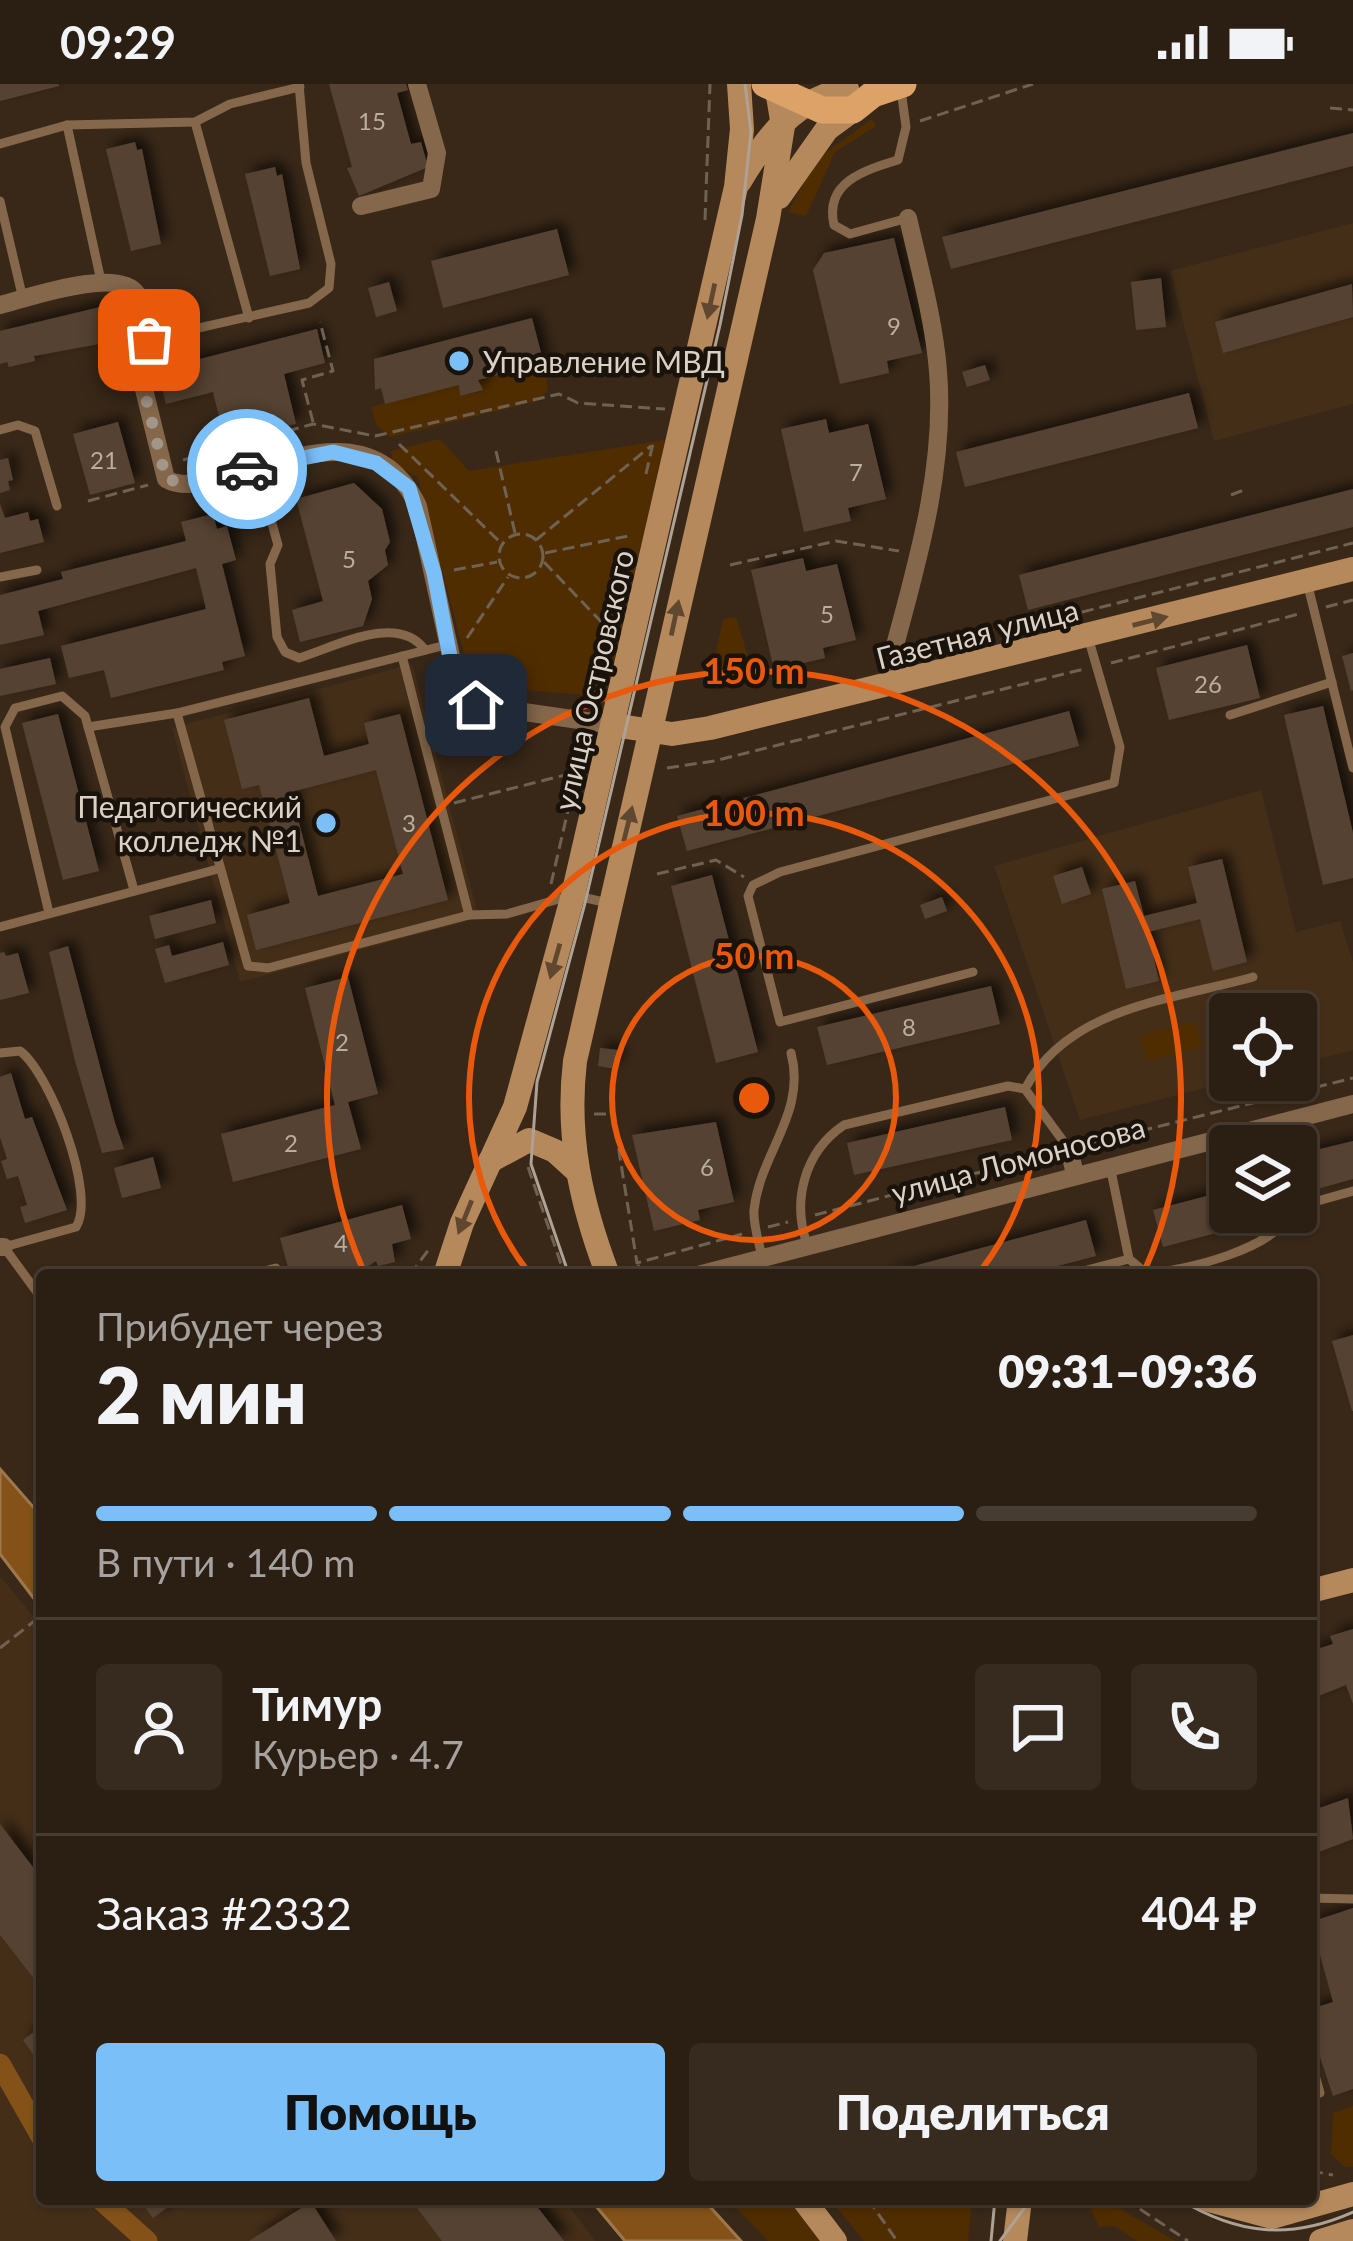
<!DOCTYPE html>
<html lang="ru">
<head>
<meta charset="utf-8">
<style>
  :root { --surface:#2b1e12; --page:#372b20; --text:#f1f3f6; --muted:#a6a29f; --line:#473c32; --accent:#7abff8 }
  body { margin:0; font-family:Lato,sans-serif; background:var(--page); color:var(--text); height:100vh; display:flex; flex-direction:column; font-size:45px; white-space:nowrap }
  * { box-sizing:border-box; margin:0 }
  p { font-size:39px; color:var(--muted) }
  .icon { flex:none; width:66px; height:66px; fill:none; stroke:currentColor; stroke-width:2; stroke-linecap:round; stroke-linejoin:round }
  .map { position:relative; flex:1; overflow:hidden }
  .panel { position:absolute; left:36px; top:1185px; width:1281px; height:936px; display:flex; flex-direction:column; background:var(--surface); border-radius:12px; box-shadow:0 3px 9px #0004,0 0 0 3px var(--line) }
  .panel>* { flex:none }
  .fabs { position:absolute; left:1209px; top:909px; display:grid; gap:24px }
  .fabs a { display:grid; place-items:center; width:108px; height:108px; border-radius:12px; background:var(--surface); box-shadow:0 3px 9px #0004,0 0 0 3px var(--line); font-size:60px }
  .pin { position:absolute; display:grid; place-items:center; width:102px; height:102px; color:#fff; margin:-51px; border-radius:24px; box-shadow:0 6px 18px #0006 }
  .courier { position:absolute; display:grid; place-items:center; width:120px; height:120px; margin:-60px; border:9px solid #7abff8; border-radius:50%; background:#fff; color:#222; box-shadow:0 3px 15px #0007 }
  .head em { font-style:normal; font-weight:800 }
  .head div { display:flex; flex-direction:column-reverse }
  .head { display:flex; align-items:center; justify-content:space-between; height:204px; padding:0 60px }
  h1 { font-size:78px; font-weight:800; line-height:90px }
  .bar { display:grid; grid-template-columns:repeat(4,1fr); gap:18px 12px; align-content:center; height:144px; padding:0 60px }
  .bar i { height:15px; border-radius:9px; background:var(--line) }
  .bar .on { background:var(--accent) }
  .bar p { grid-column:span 4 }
  .line { display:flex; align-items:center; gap:30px; padding:0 60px; border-top:3px solid var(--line) }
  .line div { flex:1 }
  .round { display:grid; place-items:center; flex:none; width:126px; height:126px; border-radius:12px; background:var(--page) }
  .cta { display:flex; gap:24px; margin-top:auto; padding:24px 60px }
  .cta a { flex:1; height:138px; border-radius:12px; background:var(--accent); color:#111; font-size:48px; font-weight:800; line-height:138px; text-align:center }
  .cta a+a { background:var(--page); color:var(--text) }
  .status { display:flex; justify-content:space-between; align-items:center; height:84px; padding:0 60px; background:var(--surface); direction:ltr }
  .status svg { height:33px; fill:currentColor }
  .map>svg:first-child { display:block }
  .built { fill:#442e18 }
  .green { fill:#502d00 }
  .water { fill:#845218; stroke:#9e784c; stroke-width:3 }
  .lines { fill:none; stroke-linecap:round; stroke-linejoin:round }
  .canal { stroke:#845218; stroke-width:21 }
  .building { fill:#554332; fill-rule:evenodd; filter:url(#shadow) }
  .path { stroke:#706253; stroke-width:3; stroke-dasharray:12 6; stroke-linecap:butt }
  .lane { stroke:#85684c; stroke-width:9 }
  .street { stroke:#85684c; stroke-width:18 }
  .secondary { stroke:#b6895c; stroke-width:24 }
  .primary { stroke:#dda267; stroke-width:27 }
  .tram { stroke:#aea295; stroke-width:3 }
  .oneway { fill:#604830 }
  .done { stroke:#a29689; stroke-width:12; stroke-dasharray:0 21.6 }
  .route { stroke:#7abff8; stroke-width:15 }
  .ring { fill:none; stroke:#e8590c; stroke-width:6 }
  .poi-dot { fill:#7abff8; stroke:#1a130c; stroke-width:4.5 }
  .labels { text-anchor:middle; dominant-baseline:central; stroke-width:9; stroke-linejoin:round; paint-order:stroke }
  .number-label { font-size:24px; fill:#baaea1 }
  .poi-label { font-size:30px; fill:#dbd1c6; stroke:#1a130c; text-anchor:start }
  .street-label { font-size:30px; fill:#dbd1c6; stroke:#1a130c }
  .centre { fill:#e8590c; stroke:#1a130c; stroke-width:6 }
  .ring-label { font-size:36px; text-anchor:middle; font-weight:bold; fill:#e8590c; stroke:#1a130c; stroke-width:9; stroke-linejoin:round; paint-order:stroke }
</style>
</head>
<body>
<div class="status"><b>09:29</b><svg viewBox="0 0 49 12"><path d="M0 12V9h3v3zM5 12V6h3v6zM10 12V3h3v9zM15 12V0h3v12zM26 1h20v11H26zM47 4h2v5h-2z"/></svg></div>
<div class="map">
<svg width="1353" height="2157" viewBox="0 0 1353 2157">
  <defs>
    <filter id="shadow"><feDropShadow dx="7" dy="-7" stdDeviation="6" flood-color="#0009"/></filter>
  </defs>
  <rect width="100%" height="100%" fill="#392818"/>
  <!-- built -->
  <g class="built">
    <polygon points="1353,139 1353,320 1214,357 1170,187"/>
    <polygon points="412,580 479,834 240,898 172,644"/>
    <polygon points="1261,706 1296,848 1340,837 1353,878 1353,966 1296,981 1296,930 1230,930 1230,996 1236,996 1080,1036 994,782"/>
    <polygon points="0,1492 42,1543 42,2115 564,2115 595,2157 0,2157"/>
  </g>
  <!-- green -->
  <g class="green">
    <polygon points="872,35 876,42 835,68 806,132 788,128 817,75"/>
    <polygon points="544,280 548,307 533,318 390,353 377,342 371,323 459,301 460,312 482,307 478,296"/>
    <polygon points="440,355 469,387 665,356 610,595 600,612 486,603 469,589 418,393 393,379 391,367"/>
    <polygon points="736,533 753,589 723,597 711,591 723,535"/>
    <polygon points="1196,938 1202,963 1147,977 1140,951"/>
    <polygon points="1353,2022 1353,2083 1345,2083 1331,2070 1333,2029"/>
    <polygon points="728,2115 787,2115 821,2157 768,2157"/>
    <polygon points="830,2115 972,2115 968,2157 864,2157"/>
    <polygon points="1098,2121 1117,2123 1175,2157 1137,2157 1114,2142 1099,2143 1091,2125"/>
  </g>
  <!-- water -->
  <g class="water">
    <polygon points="0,1385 42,1433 42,1525 0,1470"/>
    <polygon points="590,2115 703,2115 741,2157 625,2157"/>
  </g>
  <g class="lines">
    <!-- canal -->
    <g class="canal">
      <polyline points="0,1980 42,2054"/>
      <polyline points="100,2115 147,2157"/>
    </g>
  </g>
  <!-- building -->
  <g class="building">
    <polygon points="0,0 59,0 59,2 0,17"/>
    <polygon points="329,0 406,0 408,6 397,9 411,60 421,58 428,83 359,112 347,84 352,83"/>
    <polygon points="1353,49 1353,82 951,185 942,153"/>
    <polygon points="135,58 137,66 142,65 161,160 131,167 106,65"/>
    <polygon points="275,83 277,92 282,90 300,185 270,192 245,90"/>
    <polygon points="557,145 569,191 443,224 431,177"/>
    <polygon points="894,154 922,269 887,277 889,289 840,300 813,186 824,169"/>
    <polygon points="1161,194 1166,243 1136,246 1131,198"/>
    <polygon points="389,198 397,227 376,233 368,204"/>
    <polygon points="1352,200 1353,233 1223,269 1215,238"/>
    <polygon points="121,218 128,248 109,253 110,258 34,272 35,277 9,283 7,278 0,280 0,247"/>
    <polygon points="532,234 544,280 478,296 483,306 460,312 459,301 385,320 381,304 375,306 374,275"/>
    <polygon points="317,245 325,279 284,290 296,340 225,357 213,308 166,320 157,286"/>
    <polygon points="985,281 990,296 967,303 962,288"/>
    <polygon points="1189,309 1198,344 965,403 956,368"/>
    <polygon points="826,335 829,349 868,340 886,415 848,424 851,437 804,448 781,345"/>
    <polygon points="118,338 135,399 90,411 73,350"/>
    <polygon points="8,374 13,396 8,397 10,406 0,409 0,376"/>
    <polygon points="354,399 382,425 390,458 385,466 388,481 368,497 372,515 363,542 300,558 292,526 323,517 296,415"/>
    <polygon points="1353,405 1353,443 1028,526 1019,491"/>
    <polygon points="0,420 5,434 28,428 30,437 38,435 44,458 0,469"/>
    <polygon points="213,430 217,445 227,442 236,476 222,480 245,572 222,578 224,586 111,614 104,586 69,594 61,562 206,525 196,484 38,527 44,551 0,561 0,511 63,495 61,488 186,457 181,438"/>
    <polygon points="803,474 806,487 837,480 856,556 823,564 825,574 774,586 751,486"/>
    <polygon points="1247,561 1260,614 1169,636 1156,584"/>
    <polygon points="1353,569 1353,606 1351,607 1342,572"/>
    <polygon points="50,574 56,600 0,612 0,585"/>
    <path d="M309,614L324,672L369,660L364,639L400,630L448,816L256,866L247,831L290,819L259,701L242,705L224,636ZM376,686L403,790L318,812L291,708Z"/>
    <polygon points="1323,622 1353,749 1353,794 1323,801 1284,631"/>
    <polygon points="1069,627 1079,662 687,767 677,732"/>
    <polygon points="58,630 99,787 63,796 22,639"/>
    <polygon points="1222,775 1247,878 1213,887 1200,835 1148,848 1159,897 1126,905 1102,805 1135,797 1144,832 1197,819 1188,783"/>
    <polygon points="1082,783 1091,810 1062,820 1053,792"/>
    <polygon points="712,791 758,968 716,979 671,802"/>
    <polygon points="942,813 947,827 925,835 920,821"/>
    <polygon points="211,816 216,839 155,855 149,832"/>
    <polygon points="223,858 229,881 165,899 155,865 169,861 172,872"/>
    <polygon points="68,862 115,1039 124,1065 102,1069 75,977 49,868"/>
    <polygon points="4,868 6,872 18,869 29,909 0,916 0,869"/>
    <polygon points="348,893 378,1010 348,1018 361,1065 233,1098 221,1050 335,1021 305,904"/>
    <polygon points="991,902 1000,940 827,981 817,943"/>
    <polygon points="600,964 618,966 616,985 598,982"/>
    <polygon points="11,989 25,1035 32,1033 67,1126 25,1139 20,1123 27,1121 18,1092 7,1095 1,1077 7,1075 0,1053 0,993"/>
    <polygon points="1005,1023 1012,1056 854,1091 847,1059"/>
    <polygon points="716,1038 734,1118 698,1126 700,1136 654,1147 632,1051"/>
    <polygon points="1353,1057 1353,1095 1317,1105 1308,1068"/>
    <polygon points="153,1073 161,1104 122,1114 114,1084"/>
    <polygon points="1230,1106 1230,1128 1251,1128 1254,1139 1163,1163 1153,1126"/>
    <polygon points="402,1121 411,1155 392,1160 395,1178 378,1182 376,1177 355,1191 290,1191 280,1154"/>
    <polygon points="1086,1136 1096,1172 1023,1191 880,1191"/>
    <polygon points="1353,1251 1353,1327 1352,1327 1332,1257"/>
    <polygon points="1353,1545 1353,1620 1346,1601 1311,1615 1311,1567 1333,1560 1330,1552"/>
    <polygon points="1348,1714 1353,1755 1311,1771 1311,1727"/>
    <polygon points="0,1740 42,1795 42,1905 0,1851"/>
    <polygon points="1353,1824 1353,2005 1333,2012 1311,1946 1311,1925 1333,1918 1311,1838"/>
    <polygon points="42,1942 42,1983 23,1956"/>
    <polygon points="139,2115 179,2115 153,2134"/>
    <polygon points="410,2115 531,2115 564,2157 442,2157"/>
    <polygon points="311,2118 336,2157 249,2157"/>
  </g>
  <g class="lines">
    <!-- path -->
    <g class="path">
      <polyline points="1330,24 1353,26"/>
      <polyline points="920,37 1033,0"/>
      <polyline points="705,136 710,0"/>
      <polyline points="313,338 302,296 333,287 320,238"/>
      <polyline points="399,360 502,460"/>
      <polyline points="496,367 515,449"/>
      <polyline points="183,376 313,340 375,352 559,310 578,319 665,325"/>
      <polyline points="646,390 653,359"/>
      <polyline points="1231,411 1246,405"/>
      <polyline points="88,417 148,401"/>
      <circle cx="521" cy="472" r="22"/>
      <polyline points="536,456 651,362"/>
      <polyline points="545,469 633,451"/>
      <polyline points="544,478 610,547"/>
      <polyline points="730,481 836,457 899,467"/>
      <polyline points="454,486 497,478"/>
      <polyline points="1326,523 1353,516"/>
      <polyline points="1047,537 1353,459"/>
      <polyline points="467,554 508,493"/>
      <polyline points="1111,579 1299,530"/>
      <polyline points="667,684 714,677 1084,585"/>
      <polyline points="454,719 573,689"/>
      <polyline points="657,790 716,776 744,793"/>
      <polyline points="551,800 584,657"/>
      <polyline points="594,1030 613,1030 637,1179 742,1150"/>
      <polyline points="1088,1060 1353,994"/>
      <polyline points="528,1083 562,1183 545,1191"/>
      <polyline points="815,1131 1050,1070"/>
      <polyline points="768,1143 788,1138"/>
      <polyline points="638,1181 643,1191"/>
      <polyline points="410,1191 429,1165"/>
      <polyline points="0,1564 42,1531"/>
      <polyline points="1311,2087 1333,2091"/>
      <polyline points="868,2115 897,2157"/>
      <polyline points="1125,2115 1188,2157"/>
    </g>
    <!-- lane -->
    <g class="lane">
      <path d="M901,6L906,43L898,76C865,86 824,98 834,141L850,150L908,134"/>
      <polyline points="195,38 249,234"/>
      <polyline points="67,41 101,197"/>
      <polyline points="0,60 67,41 195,38 230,20 300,3"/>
      <polyline points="0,117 23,215"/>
      <polyline points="150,255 309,219 329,204 331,180 306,79 299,0"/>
      <polyline points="0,346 18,341 35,347 57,422"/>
      <path d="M266,418L278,461L270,480L277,553L285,568L299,574C335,563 398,528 425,566"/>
      <polyline points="0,493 37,486"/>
      <polyline points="1308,502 1353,684"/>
      <polyline points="402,572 469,831"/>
      <polyline points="177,629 248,882 268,884 469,831 507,830 573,811 608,819"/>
      <polyline points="1230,631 1332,598"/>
      <polyline points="88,643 177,629 450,560"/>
      <polyline points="49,829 5,643 15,624 62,612 85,632 134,806"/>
      <polyline points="0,843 218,785"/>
      <polyline points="973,888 780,938 748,812 753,801 780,788 1114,699 1120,663 1088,553"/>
      <path d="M0,969L20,967C50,989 97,1111 76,1143L4,1163L42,1215"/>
      <path d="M1069,1065L1025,1005C1068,923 1171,916 1253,893"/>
      <path d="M1110,1082L1129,1175L1146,1189C1182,1188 1279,1164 1289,1128"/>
      <polyline points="1296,1123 1353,1107"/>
      <path d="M807,1160C792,1117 804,1068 844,1041L1008,1002L1025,1005"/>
      <path d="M762,1173C759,1158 753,1141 754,1126C760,1069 807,1029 791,969"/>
      <polyline points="248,1191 276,1184"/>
      <polyline points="1068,1191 1129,1175"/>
      <polyline points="1311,1814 1353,1815"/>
      <polyline points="1311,1977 1320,2009"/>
    </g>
    <!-- street -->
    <g class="street">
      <polyline points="361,122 431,105 437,69 417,0"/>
      <path d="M0,221C28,214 118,182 137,210C144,221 145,242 149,256L139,274L140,289L166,395C218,426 360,301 418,422L460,613L476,621L613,641"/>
      <path d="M896,600L891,576C916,483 946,385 938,287C934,236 919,183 908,134"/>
      <polyline points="1069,1065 1075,1090"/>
      <polyline points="0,1163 4,1163"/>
      <polyline points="698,1191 1353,1020"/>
    </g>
    <!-- secondary -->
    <g class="secondary">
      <path d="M740,97C767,52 794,16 847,5"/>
      <polyline points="779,113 827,45 853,26"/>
      <polyline points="613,641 672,650 710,644 1353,485"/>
      <polyline points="490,1077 529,1056 555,1067 577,1087"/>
      <polyline points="445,1191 462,1139 515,1023 573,811 736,103 742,45 739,0"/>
      <path d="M608,1191C581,1120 566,1053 575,977L768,135L783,42L776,0"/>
      <polyline points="1311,1507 1353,1496"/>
      <polyline points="803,2115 835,2157"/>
      <polyline points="1205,2115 1272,2133 1353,2110"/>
      <polyline points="1015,2157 1020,2115"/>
      <polyline points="1321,2157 1353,2147"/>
    </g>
    <!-- primary -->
    <polyline class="primary" points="765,0 822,26 853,26 873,10 903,0"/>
    <!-- tram -->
    <g class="tram">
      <polyline points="569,1191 531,1080 537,998 585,819 720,241 742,131 751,48 745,0"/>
      <path d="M1179,2115C1238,2151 1290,2156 1353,2128"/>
      <polyline points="991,2157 995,2115"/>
      <polyline points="1000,2157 1031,2115"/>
    </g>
  </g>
  <!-- one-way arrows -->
  <defs><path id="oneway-solid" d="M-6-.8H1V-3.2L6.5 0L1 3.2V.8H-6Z" transform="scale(3)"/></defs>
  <g class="oneway">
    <use href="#oneway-solid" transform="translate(711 217) rotate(102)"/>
    <use href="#oneway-solid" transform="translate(675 534) rotate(-78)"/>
    <use href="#oneway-solid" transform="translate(1150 537) rotate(-14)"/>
    <use href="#oneway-solid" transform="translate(628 740) rotate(-76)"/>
    <use href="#oneway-solid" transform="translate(555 877) rotate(106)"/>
    <use href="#oneway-solid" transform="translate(465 1133) rotate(112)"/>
  </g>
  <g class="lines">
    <!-- done -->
    <polyline class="done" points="149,256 140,274 140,290 166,395 190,400 247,385"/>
    <!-- route -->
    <polyline class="route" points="247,385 333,368 376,379 409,404 434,489 455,599 460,613 476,621"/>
  </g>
  <!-- distance rings -->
  <g class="ring">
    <circle cx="754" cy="1014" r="142"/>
    <path d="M529 1189A285 285 0 1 1 979 1189"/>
    <path d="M364 1188A427 427 0 1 1 1144 1188"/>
  </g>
  <!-- markers -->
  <g class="poi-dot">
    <circle cx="459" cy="277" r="12"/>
    <circle cx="326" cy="739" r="12"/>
  </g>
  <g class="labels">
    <!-- number labels -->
    <g class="number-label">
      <text x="372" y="36">15</text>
      <text x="894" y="241">9</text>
      <text x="104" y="375">21</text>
      <text x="856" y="387">7</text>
      <text x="349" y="474">5</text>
      <text x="827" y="529">5</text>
      <text x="1208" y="599">26</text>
      <text x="409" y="738">3</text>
      <text x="909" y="942">8</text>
      <text x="342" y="957">2</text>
      <text x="291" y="1058">2</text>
      <text x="707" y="1082">6</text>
      <text x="341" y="1158">4</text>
    </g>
    <!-- poi labels -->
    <g class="poi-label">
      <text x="483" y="277">Управление МВД</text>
      <text x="302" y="722" text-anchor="end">Педагогический<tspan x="302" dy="34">колледж №1</tspan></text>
    </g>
    <!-- street labels -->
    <g class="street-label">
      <text transform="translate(977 549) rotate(-14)">Газетная улица</text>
      <text transform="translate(593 596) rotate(-77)">улица Островского</text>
      <text transform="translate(1018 1075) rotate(-15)">улица Ломоносова</text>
    </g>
  </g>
  <circle cx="754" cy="1014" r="18" class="centre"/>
  <g class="ring-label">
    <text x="754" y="600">150 m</text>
    <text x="754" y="742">100 m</text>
    <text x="754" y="885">50 m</text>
  </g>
</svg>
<div class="fabs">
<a><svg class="icon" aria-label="locate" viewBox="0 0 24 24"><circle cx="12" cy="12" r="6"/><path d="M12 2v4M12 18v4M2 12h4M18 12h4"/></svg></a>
<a><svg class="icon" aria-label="layers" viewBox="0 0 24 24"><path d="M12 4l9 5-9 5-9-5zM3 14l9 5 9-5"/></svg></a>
</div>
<div class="pin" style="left:149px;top:256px;background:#ea580c"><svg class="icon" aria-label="bag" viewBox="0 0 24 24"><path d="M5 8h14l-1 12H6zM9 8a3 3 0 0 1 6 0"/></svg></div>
<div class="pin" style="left:476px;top:621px;background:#1f2937"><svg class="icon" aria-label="home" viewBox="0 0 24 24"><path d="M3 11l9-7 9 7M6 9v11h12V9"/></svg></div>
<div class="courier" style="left:247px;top:385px"><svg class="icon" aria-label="car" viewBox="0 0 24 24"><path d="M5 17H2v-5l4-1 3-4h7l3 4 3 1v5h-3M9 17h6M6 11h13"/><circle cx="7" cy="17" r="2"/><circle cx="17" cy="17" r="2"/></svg></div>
<section class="panel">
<div class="head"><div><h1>2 мин</h1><p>Прибудет через</p></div><em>09:31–09:36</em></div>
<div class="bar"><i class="on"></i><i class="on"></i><i class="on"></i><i></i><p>В пути · 140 m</p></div>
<div class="line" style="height:216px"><a class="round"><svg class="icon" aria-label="person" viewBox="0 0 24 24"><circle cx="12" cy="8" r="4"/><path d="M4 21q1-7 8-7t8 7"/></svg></a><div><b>Тимур</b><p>Курьер · 4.7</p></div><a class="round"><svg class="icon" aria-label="chat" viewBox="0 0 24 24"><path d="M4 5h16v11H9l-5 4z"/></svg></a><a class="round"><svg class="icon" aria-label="phone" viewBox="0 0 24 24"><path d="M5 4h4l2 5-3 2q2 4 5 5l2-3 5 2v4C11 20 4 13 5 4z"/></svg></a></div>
<div class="line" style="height:156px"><div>Заказ #2332</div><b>404 ₽</b></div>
<div class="cta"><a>Помощь</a><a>Поделиться</a></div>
</section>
</div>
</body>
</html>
